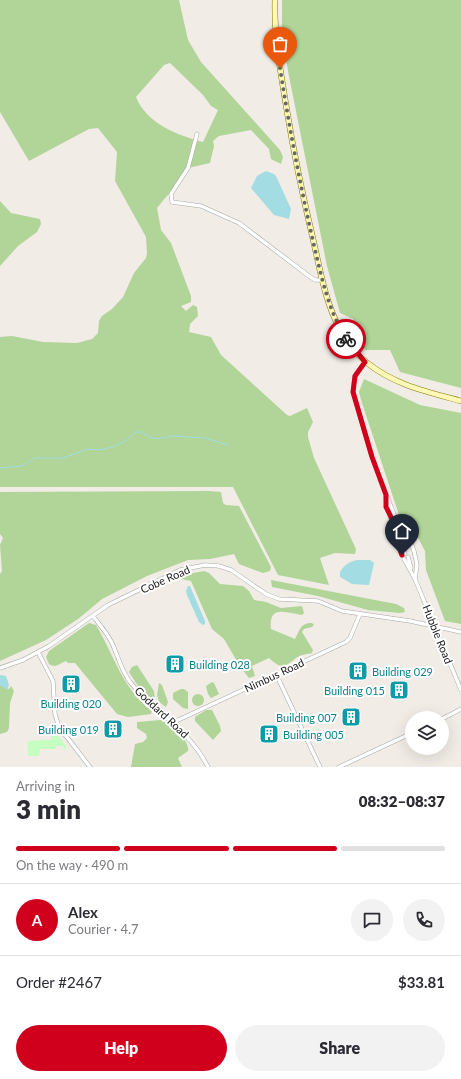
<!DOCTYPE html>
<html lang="en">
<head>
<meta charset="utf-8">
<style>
  :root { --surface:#fff; --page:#f2f2f3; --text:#2b2b33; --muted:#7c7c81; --line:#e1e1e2; --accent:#d0001c }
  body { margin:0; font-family:Lato,sans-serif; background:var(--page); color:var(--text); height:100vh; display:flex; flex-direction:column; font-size:15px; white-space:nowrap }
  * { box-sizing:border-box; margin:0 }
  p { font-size:13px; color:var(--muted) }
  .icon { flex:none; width:22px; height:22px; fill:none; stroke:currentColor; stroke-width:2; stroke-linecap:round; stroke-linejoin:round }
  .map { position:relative; height:767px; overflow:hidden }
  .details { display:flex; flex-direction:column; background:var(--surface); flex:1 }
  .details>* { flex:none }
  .buttons { position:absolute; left:405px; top:711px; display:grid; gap:8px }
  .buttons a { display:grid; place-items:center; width:44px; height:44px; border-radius:50%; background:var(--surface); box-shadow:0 4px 16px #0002; font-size:20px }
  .pin { position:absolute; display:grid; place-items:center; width:34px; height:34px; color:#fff; margin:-41px -17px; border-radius:50% 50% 50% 0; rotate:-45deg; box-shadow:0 0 4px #0007 }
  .pin .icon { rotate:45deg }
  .courier { position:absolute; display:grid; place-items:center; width:40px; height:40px; margin:-20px; border:3px solid #d0001c; border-radius:50%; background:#fff; color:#222; box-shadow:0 1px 5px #0007 }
  .overview em { font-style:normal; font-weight:800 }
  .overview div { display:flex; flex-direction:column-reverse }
  .overview { display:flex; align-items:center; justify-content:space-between; height:68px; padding:0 16px }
  h1 { font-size:26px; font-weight:800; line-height:30px }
  .bar { display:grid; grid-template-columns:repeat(4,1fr); gap:6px 4px; align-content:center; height:48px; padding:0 16px }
  .bar i { height:5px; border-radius:3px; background:var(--line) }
  .bar .active { background:var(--accent) }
  .bar p { grid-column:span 4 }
  .line { display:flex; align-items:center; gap:10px; padding:0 16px; border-top:1px solid var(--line) }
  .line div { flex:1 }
  .round { display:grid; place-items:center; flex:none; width:42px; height:42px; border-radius:21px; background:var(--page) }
  .button { display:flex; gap:8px; margin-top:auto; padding:8px 16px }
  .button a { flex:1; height:46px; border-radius:24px; background:var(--accent); color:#fff; font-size:16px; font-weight:800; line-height:46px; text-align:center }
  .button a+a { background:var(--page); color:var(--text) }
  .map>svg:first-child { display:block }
  .forest { fill:#b1d498; fill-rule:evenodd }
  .park { fill:#c4fec1 }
  .water { fill:#a3dce2 }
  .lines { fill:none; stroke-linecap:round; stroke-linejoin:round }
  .stream { stroke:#a3dce2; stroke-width:1 }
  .street-casing { stroke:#a7a7a7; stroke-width:4.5 }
  .secondary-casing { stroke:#7e7b00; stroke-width:6 }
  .street { stroke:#fff; stroke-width:3.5 }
  .secondary { stroke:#fef8b7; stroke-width:5 }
  .done { stroke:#696765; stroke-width:4; stroke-dasharray:0 7.2 }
  .route { stroke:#d0001c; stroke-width:5 }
  .labels { text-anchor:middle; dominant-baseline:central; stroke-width:4; stroke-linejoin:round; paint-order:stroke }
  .street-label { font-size:11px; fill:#202020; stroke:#fff }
  .culture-label { font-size:11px; fill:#0d838f; stroke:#fff; text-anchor:start }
</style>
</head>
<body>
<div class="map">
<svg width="461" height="767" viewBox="0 0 461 767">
  <rect width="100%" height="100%" fill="#f1ece6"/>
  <!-- forest -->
  <g class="forest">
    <path d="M0,0H179L188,40L201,62L280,150L283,157L281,164L271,159L269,149L251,130L219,136L213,141L214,146L210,163L188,168C179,184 168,194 157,208L161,230L171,243L191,296V302L181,306L186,311L193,305L197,307L198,316L190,324L189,332L211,337L221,355L287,415L290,416L307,408L313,422L308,432V437L314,458L356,549L355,554L335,553L320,558L329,585L278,575L233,487H0V337L12,336L43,342L77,343L92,339L98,333L99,321L102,316L112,309L123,297L134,273L146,258L147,253L146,237L115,181L117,152L98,128L89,129L29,161L0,112ZM170,63L203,95L211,106L218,110L203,142C177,135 147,124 136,97L164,65Z"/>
    <polygon points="282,0 461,0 461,388 400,372 390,350 365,350 353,319 340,313 327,266 288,71 282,35"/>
    <polygon points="0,201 11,213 40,219 41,224 37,232 18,246 0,266"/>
    <polygon points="364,379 420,405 461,413 461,624 445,621 426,570 425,551 408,519 402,519 399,515 361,400 359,392"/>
    <polygon points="209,491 221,492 223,503 226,505 239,506 271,567 270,571 263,573 239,564 234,554 210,559 188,560 147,576 102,599 78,619 46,640 0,661 0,574 2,571 0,545 3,538 0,534 0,492"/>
    <path d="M204,571L209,573L220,584L243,586L249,591L254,600L266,602L281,608L302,606L304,613L302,615C287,613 268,604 271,629L295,639C300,630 300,623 312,623L314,625L312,627L304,629L302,632L313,650L312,653C307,654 300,655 296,658C284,668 281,669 269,658L252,666L255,676L249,678L241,668L224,639L212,629L191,581L181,579L188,574Z"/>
    <polygon points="271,580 396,604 404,608 405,612 400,613 368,610 318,596 272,587"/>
    <path d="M89,623L96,625C114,655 122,689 152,711L151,714L128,717L117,714L75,663H68L66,661C59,663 57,669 49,664L46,657L49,651Z"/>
    <path d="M137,665L154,691L155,700H153C143,694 135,682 129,672L132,667Z"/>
    <polygon points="212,682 214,683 219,694 211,698 208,694 206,686"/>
    <polygon points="159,683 162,685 168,702 166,707 159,702 157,695"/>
    <polygon points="0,685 9,689 11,686 14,691 10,703 9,728 7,732 0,734"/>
    <polygon points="181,689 184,689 188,692 188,709 183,708 173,699 173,693"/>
    <circle cx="198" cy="700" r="6"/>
    <polygon points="206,710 212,710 220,726 221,731 213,740 195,721 195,717"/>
    <path d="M161,720C171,724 190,740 188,751L178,758L182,767H131L135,744L143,742L147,738L146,734L137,728V722Z"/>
  </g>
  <!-- park -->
  <polygon class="park" points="51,736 58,736 66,746 66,749 64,749 63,746 56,746 56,749 40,749 39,756 28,756 28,741 51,740"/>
  <!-- water -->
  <g class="water">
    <polygon points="266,171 274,174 276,176 291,209 289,219 274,215 251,188 257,176"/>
    <path d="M357,560H370L374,563L369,585L352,584L340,577V572C344,565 349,562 357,560Z"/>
    <polygon points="188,586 190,586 205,621 205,624 203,625 199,622 187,595 186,591"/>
    <polygon points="0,675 6,676 9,685 7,690 0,685"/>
  </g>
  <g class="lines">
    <!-- stream -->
    <polyline class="stream" points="0,468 22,466 35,458 63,458 88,449 98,450 113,447 125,441 136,432 140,432 156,439 174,436 204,438 229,445"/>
    <defs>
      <g id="street">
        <polyline points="197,134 188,168 171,194 172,202 201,206 239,223 309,276 315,280 323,280"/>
        <polyline points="365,362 355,376 353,392 372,457 398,525 409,538 414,551 417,565 415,579"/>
        <path d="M386,496C385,517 402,533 405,554"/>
        <polyline points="396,530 396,539 402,555"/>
        <polyline points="408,557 411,568"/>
        <polyline points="404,559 415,579 461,690"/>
        <path d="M93,616C99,624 107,633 112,643C118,656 121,670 130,682C156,714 188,728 208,767"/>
        <polyline points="38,652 53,681 55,714 59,727 90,767"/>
        <polyline points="0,668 23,660 49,646 108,605 180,570 205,565 219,566 231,570 266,594 279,599 318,601 342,611 410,621 461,632"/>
        <polyline points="276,674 320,767"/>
        <polyline points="442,719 461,709"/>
        <polyline points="174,722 346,642 350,638 360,614"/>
        <polyline points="339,767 412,733"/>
      </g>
      <path id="secondary" d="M275,0C274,38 281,74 287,111C294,154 303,197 313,239C320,269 325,302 340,329C346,341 356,354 366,362C394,385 428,392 461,401"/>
    </defs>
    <!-- street casing -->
    <use href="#street" class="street-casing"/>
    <!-- secondary casing -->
    <use href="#secondary" class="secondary-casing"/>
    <!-- street -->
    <use href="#street" class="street"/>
    <!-- secondary -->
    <use href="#secondary" class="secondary"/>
  </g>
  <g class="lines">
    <!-- done -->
    <path class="done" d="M280,68C289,126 300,184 313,241C321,275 328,310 346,339"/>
    <!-- route -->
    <polyline class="route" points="346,339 365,362 355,376 353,392 372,457 386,495 386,507 395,525 396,539 402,555"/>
  </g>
  <!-- icons -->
  <defs>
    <symbol id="building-square" viewBox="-11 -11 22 22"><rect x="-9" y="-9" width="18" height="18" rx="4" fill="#0f9aa8" stroke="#fff"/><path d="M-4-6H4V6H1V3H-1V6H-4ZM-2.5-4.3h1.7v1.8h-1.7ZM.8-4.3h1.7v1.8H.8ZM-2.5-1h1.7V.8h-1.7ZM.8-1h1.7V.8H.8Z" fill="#fff"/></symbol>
  </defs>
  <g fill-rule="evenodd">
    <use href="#building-square" x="164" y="653" width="22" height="22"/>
    <use href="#building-square" x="347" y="660" width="22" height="22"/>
    <use href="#building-square" x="60" y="673" width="22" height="22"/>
    <use href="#building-square" x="388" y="679" width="22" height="22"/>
    <use href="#building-square" x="340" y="706" width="22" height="22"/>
    <use href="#building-square" x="102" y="718" width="22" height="22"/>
    <use href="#building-square" x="258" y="723" width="22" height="22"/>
  </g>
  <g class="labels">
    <!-- street labels -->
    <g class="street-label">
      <text transform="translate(165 579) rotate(-24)">Cobe Road</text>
      <text transform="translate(438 634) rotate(68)">Hubble Road</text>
      <text transform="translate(274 675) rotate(-25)">Nimbus Road</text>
      <text transform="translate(162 712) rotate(43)">Goddard Road</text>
    </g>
    <!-- culture labels -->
    <g class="culture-label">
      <text x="189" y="664">Building 028</text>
      <text x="372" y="671">Building 029</text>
      <text x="385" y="690" text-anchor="end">Building 015</text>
      <text x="71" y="703" text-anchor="middle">Building 020</text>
      <text x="337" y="717" text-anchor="end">Building 007</text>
      <text x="99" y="729" text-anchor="end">Building 019</text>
      <text x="283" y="734">Building 005</text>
    </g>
  </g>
</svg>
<div class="buttons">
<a><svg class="icon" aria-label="layers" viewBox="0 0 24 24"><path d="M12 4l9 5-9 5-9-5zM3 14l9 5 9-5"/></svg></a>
</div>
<div class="pin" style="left:280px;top:68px;background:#ea580c"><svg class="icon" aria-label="bag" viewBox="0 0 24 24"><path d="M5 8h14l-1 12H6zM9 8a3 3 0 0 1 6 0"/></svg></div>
<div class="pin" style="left:402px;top:555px;background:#1f2937"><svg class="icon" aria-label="home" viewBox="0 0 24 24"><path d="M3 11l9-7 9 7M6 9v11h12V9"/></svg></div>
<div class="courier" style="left:346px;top:339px"><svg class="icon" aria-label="bike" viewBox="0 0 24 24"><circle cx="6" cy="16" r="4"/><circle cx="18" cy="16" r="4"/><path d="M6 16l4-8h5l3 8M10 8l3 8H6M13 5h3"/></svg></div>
</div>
<section class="details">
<div class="overview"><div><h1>3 min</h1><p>Arriving in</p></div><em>08:32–08:37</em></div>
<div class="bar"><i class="active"></i><i class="active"></i><i class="active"></i><i></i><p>On the way · 490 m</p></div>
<div class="line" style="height:72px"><b class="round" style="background:var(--accent);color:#fff">A</b><div><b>Alex</b><p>Courier · 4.7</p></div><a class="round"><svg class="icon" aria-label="chat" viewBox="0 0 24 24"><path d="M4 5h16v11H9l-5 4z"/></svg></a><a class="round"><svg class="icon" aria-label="phone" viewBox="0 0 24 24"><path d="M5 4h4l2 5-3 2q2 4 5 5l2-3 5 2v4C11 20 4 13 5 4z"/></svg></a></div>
<div class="line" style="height:52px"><div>Order #2467</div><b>$33.81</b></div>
<div class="button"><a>Help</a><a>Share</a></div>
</section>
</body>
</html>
